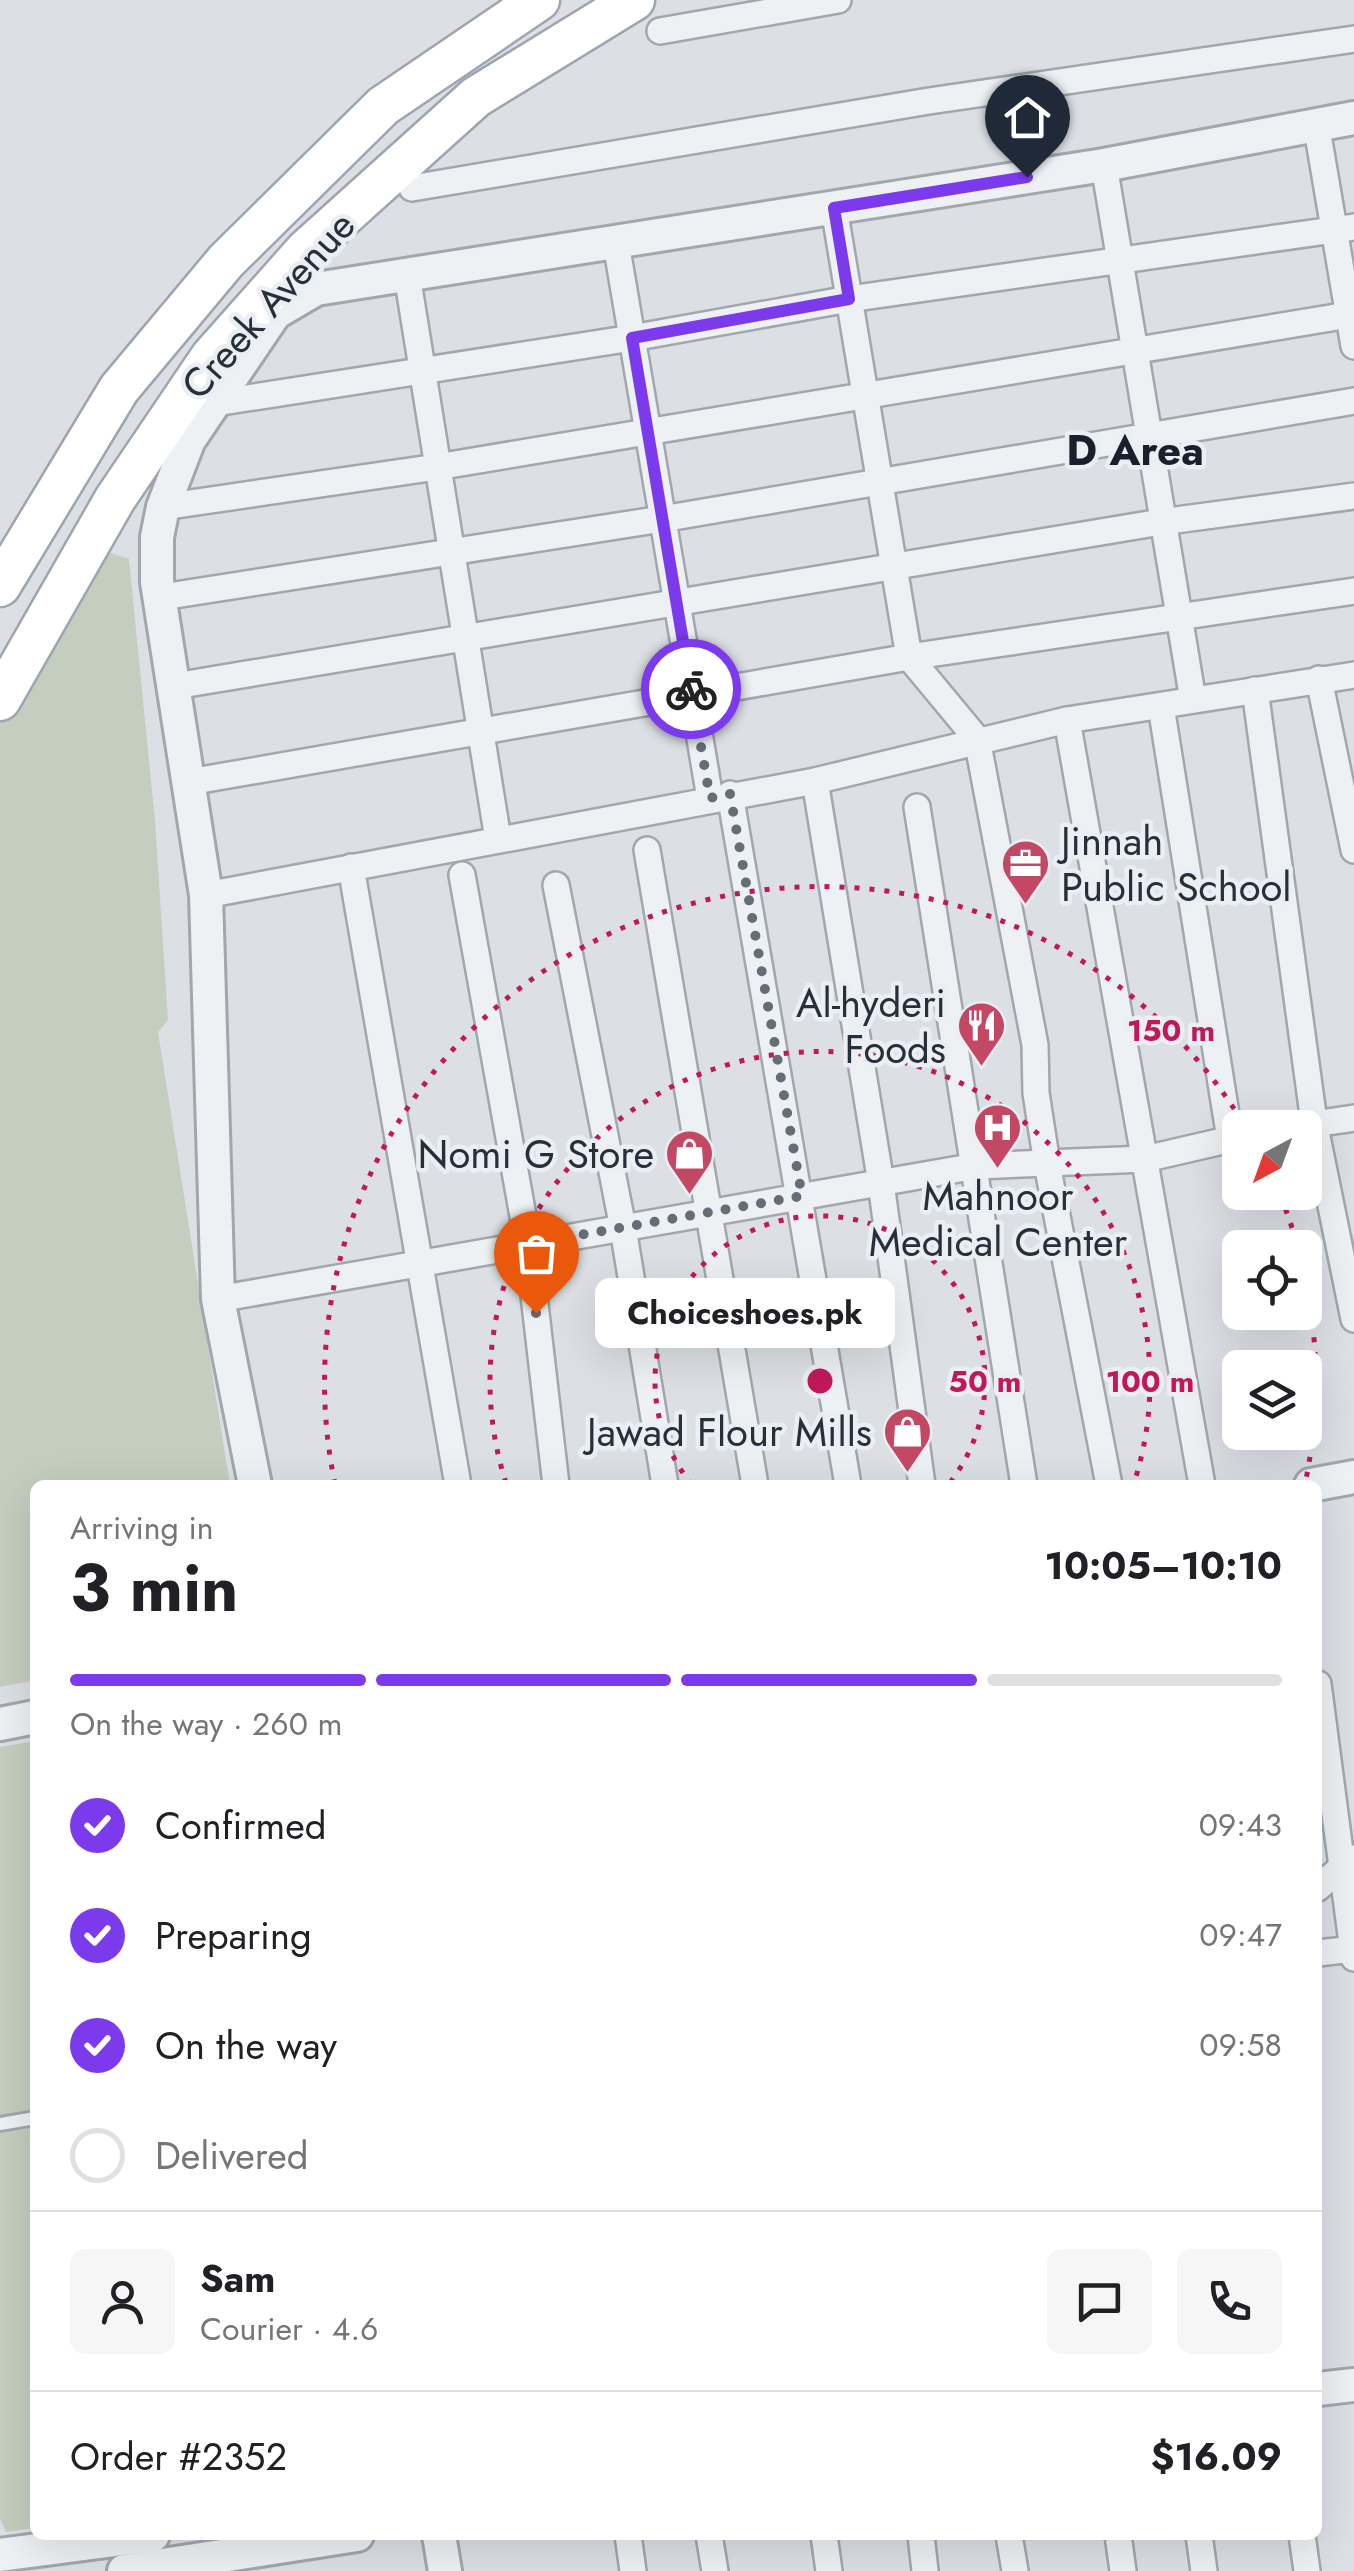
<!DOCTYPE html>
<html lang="en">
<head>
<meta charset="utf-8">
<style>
  :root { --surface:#fff; --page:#f6f6f6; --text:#202124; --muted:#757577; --line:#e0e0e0; --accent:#7c3aed }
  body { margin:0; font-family:Jost,sans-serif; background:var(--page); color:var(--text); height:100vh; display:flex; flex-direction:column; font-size:38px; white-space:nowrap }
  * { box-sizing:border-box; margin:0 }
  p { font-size:32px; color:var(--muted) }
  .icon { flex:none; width:55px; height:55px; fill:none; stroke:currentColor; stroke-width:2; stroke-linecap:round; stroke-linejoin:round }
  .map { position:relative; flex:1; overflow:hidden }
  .drawer { position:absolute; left:30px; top:1480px; width:1292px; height:1060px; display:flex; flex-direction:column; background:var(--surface); border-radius:15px; box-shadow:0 10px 40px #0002 }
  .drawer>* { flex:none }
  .needle { width:65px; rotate:221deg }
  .controls { position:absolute; left:1222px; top:1110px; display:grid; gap:20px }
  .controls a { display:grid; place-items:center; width:100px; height:100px; border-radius:15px; background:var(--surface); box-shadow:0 10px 40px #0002; font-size:50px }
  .pin { position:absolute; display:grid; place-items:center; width:85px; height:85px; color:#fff; margin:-102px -42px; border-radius:50% 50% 50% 0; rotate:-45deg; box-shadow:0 0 10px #0007 }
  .pin .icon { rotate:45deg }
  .courier { position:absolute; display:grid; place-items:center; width:100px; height:100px; margin:-50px; border:8px solid #7c3aed; border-radius:50%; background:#fff; color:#222; box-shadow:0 2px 12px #0007 }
  .bubble { position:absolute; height:70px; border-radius:15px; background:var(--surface); box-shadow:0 10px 40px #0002; font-size:32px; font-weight:700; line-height:70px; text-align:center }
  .head em { font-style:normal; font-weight:700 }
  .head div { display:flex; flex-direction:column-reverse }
  .head { display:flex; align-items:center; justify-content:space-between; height:170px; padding:0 40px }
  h1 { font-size:65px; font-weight:700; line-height:75px }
  .bar { display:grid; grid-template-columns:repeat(4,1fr); gap:15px 10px; align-content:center; height:120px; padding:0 40px }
  .bar i { height:12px; border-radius:8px; background:var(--line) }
  .bar .on { background:var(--accent) }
  .bar p { grid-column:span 4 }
  .line { display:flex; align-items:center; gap:25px; padding:0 40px; border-top:2px solid var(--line) }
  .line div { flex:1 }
  .round { display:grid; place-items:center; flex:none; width:105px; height:105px; border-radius:15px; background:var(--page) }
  ol { padding:0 40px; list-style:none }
  li { display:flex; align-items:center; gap:30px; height:110px }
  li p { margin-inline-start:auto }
  li .icon { padding:10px; border-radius:50%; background:var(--accent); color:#fff; stroke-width:4 }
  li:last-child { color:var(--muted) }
  li i { width:55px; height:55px; border:5px solid var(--line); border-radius:50% }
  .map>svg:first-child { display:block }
  .green { fill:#c3cebe }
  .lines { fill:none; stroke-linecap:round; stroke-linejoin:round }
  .service-casing { stroke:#a2a7ae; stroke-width:18 }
  .minor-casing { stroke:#a2a7ae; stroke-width:30 }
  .tertiary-casing { stroke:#a2a7ae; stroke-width:38 }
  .primary-casing { stroke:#9ca5b0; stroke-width:45 }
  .service { stroke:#eef1f4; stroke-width:12 }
  .minor { stroke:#eef1f4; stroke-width:25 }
  .tertiary { stroke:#eef1f4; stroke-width:32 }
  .primary { stroke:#fff; stroke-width:40 }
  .done { stroke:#666d76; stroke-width:10; stroke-dasharray:0 18 }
  .route { stroke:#7c3aed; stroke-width:12 }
  .ring { fill:none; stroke:#c2185b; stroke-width:5; stroke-dasharray:5 10 }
  .labels { text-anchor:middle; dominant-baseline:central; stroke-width:9; stroke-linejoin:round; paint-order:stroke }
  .street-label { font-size:40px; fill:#272f3a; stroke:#ebeff3 }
  .poi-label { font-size:40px; fill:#272f3a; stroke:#ebeff3; text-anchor:end }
  .neighbourhood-label { font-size:42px; font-weight:bold; fill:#19202b; stroke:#ebeff3 }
  .centre { fill:#c2185b; stroke:#ebeff3; stroke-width:5 }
  .ring-label { font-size:30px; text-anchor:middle; font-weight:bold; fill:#c2185b; stroke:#ebeff3; stroke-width:9; stroke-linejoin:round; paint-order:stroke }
</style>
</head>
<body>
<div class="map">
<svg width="1354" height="2571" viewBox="0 0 1354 2571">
  <rect width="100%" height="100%" fill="#dce0e5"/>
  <!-- green -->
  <g class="green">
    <polygon points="102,550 129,559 155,821 168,1020 158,1032 230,1485 35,1485 35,1680 0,1687 0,722"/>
    <polygon points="35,1741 35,2528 6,2532 0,2519 0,1747"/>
  </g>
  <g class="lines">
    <defs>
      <polyline id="service" points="0,2124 35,2118"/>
      <g id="minor">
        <polyline points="660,31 838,0"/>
        <polyline points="1316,123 1354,346"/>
        <polyline points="1104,165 1193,700"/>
        <polyline points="412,188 929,101 1354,39"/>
        <polyline points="834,208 909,657 977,739 1035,1045 1036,1093 1047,1164 1109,1485"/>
        <polyline points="616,243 710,798"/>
        <polyline points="407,275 498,839"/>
        <polyline points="209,404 632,338 849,299 1354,227"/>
        <polyline points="163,507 437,467 1354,314"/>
        <polyline points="162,597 662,519 1354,401"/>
        <polyline points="1319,679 1354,850"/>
        <polyline points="175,686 1161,522 1354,496"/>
        <polyline points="1255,690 1314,1122 1354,1319"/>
        <polyline points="1161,706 1230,1139"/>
        <polyline points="1067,720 1202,1485"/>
        <polyline points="815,781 881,1183 922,1485"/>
        <polyline points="189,782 909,657 1354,591"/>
        <polyline points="730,794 848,1485"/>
        <polyline points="917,807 1024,1485"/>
        <polyline points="647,850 755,1485"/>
        <polyline points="351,867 458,1485"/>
        <polyline points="462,875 528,1244 556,1485"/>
        <polyline points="556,885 623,1228 665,1485"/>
        <polyline points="206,895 815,781 1067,720 1354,675"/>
        <polyline points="1287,1128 1354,1118"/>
        <polyline points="218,1299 976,1166 1145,1159 1240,1137"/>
        <polyline points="1318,1684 1354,1958"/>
        <polyline points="1318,1888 1352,1858"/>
        <polyline points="1318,1953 1354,1949"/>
        <polyline points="628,2535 633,2571"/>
        <polyline points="709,2535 715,2571"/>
        <polyline points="824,2535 829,2571"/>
        <polyline points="921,2535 925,2571"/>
        <polyline points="1009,2535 1015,2571"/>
        <polyline points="1118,2535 1123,2571"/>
        <polyline points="1199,2535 1204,2571"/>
        <polyline points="1302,2535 1307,2571"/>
      </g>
      <g id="tertiary">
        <polyline points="255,1485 218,1299 206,895 157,582 157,537 163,507 189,440 275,313 316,289 1104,165 1354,118"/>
        <polyline points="1311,1485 1354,1477"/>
        <polyline points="0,1724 35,1717"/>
        <polyline points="1318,2389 1354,2385"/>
        <polyline points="439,2535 445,2571"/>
        <polyline points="0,2555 153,2535"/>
        <polyline points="124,2571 357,2535"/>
      </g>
      <g id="primary">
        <polyline points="0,586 119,389 226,261 383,106 539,0"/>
        <polyline points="0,700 115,499 211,357 306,250 476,97 634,0"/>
      </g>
    </defs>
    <!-- service casing -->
    <use href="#service" class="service-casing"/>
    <!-- minor casing -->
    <use href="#minor" class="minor-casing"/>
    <!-- tertiary casing -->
    <use href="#tertiary" class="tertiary-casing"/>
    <!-- primary casing -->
    <use href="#primary" class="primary-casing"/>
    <!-- service -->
    <use href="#service" class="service"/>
    <!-- minor -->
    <use href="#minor" class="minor"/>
    <!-- tertiary -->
    <use href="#tertiary" class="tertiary"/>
    <!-- primary -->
    <use href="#primary" class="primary"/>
  </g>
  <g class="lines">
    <!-- done -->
    <polyline class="done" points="536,1313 528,1244 802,1196 730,794 710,798 691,689"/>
    <!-- route -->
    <polyline class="route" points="691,689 632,338 849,299 834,208 1027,177"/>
  </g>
  <!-- distance rings -->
  <g class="ring">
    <path d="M692 1485A165 165 0 1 1 948 1485"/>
    <path d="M506 1483A330 330 0 1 1 1134 1483"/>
    <path d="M335 1484A496 496 0 0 1 1245 1126M1280 1195A496 496 0 0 1 1297 1244M1305 1278A496 496 0 0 1 1305 1484"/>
  </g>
  <!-- icons -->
  <defs>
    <symbol id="office-pin" viewBox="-11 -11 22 30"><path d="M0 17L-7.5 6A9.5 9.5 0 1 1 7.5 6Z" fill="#c34863" stroke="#ebeff3"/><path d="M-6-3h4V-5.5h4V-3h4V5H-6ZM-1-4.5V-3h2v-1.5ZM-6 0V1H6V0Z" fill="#fff"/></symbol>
    <symbol id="restaurant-pin" viewBox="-11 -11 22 30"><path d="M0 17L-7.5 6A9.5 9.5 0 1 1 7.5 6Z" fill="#c34863" stroke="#ebeff3"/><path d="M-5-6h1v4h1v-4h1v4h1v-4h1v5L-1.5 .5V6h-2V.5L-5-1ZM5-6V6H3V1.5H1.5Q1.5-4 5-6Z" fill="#fff"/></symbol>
    <symbol id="hospital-pin" viewBox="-11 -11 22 30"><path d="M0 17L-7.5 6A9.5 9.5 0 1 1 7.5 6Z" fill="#c34863" stroke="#ebeff3"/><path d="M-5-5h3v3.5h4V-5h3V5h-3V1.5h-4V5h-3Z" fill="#fff"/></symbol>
    <symbol id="shop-pin" viewBox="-11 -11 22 30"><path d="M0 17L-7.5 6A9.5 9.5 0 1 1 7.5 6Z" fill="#c34863" stroke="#ebeff3"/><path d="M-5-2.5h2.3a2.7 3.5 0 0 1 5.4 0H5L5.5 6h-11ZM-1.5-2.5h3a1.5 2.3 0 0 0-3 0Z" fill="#fff"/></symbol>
  </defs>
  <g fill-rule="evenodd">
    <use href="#office-pin" x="998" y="836" width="55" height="75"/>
    <use href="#restaurant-pin" x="954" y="998" width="55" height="75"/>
    <use href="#hospital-pin" x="970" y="1100" width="55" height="75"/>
    <use href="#shop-pin" x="662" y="1126" width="55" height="75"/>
    <use href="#shop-pin" x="880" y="1404" width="55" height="75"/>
  </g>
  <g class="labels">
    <!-- street labels -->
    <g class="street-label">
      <text transform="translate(268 305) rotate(-48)">Creek Avenue</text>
    </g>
    <!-- poi labels -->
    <g class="poi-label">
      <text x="1061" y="841" text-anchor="start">Jinnah<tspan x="1061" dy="46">Public School</tspan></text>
      <text x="946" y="1003">Al-hyderi<tspan x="946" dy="46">Foods</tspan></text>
      <text x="654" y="1154">Nomi G Store</text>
      <text x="998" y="1196" text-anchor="middle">Mahnoor<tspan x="998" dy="46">Medical Center</tspan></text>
      <text x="872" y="1432">Jawad Flour Mills</text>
    </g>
    <!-- neighbourhood labels -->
    <g class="neighbourhood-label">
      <text x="1135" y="450">D Area</text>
    </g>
  </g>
  <circle cx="820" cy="1381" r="15" class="centre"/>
  <g class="ring-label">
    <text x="1171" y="1041">150 m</text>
    <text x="985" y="1392">50 m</text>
    <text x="1150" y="1392">100 m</text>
  </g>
</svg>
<div class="controls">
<a><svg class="needle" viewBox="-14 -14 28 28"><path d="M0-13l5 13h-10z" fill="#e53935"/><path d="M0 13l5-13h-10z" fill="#757577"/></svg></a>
<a><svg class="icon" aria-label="locate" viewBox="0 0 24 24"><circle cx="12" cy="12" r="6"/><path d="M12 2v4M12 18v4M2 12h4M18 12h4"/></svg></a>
<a><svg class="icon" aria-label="layers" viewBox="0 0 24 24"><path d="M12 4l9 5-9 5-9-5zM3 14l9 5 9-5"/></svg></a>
</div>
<div class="pin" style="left:536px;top:1313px;background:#ea580c"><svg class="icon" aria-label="bag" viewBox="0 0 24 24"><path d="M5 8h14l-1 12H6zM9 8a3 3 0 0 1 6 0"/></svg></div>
<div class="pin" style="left:1027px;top:177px;background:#1f2937"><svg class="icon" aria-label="home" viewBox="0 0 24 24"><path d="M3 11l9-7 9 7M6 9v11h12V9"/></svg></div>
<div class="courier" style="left:691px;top:689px"><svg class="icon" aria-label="bike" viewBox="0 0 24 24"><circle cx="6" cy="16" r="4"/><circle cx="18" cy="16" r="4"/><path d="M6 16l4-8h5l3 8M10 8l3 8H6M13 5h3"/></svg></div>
<div class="bubble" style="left:595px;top:1278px;width:300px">Choiceshoes.pk</div>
<section class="drawer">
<div class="head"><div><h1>3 min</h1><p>Arriving in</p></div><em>10:05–10:10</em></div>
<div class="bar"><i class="on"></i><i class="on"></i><i class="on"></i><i></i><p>On the way · 260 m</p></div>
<ol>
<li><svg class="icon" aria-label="check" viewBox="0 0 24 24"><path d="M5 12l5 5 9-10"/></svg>Confirmed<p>09:43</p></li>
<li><svg class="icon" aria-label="check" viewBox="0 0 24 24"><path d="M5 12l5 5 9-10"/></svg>Preparing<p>09:47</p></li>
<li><svg class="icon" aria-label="check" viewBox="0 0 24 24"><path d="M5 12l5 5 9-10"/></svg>On the way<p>09:58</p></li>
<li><i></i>Delivered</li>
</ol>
<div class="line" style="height:180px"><a class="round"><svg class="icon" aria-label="person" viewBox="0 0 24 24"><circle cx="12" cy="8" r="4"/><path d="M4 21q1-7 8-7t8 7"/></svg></a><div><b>Sam</b><p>Courier · 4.6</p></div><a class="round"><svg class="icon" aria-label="chat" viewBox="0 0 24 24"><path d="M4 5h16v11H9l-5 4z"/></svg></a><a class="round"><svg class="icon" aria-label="phone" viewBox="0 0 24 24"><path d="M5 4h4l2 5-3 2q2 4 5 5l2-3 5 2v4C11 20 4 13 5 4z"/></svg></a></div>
<div class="line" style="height:130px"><div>Order #2352</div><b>$16.09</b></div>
</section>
</div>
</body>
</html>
